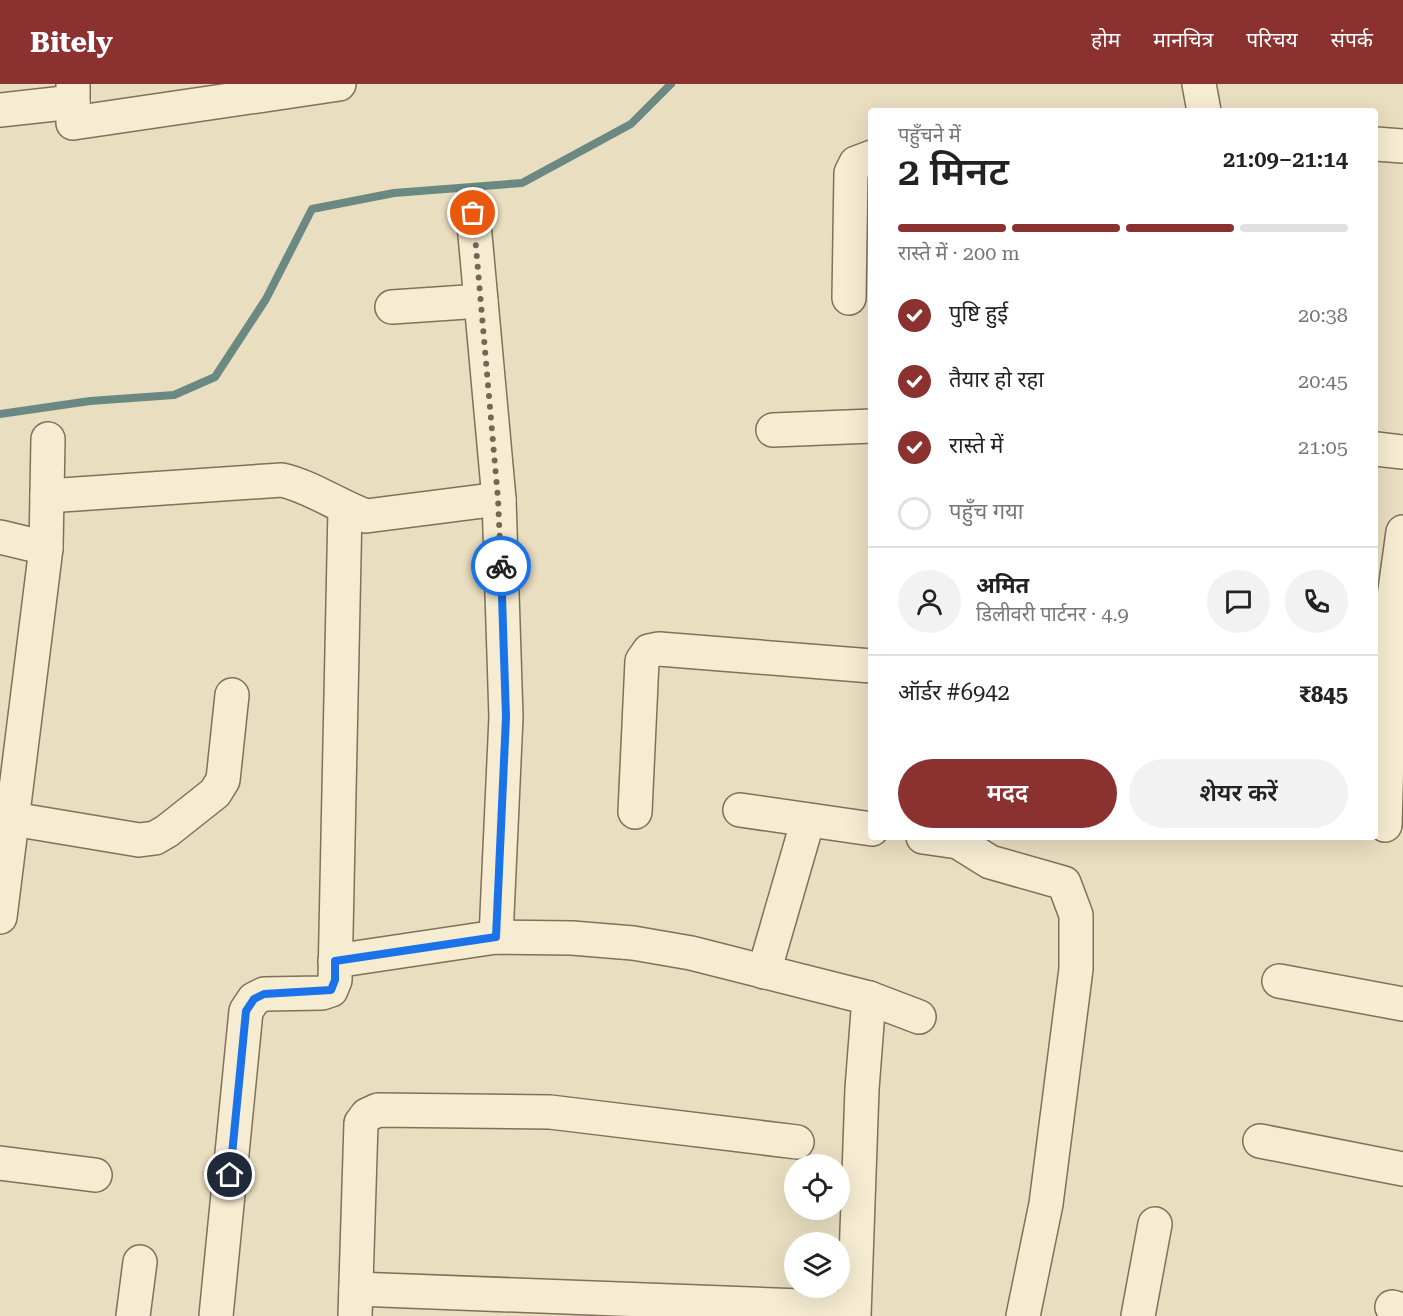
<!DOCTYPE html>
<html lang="hi">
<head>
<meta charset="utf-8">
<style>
  :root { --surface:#fff; --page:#f2f2f2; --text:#222; --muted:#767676; --line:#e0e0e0; --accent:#8b312f }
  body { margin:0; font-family:"Roboto Serif","Noto Sans Devanagari",serif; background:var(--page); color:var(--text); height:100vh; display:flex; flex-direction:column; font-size:22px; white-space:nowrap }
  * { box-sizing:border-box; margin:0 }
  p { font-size:20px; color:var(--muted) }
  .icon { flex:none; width:33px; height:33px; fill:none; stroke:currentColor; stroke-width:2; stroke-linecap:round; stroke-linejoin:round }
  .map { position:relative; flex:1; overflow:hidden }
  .sheet { position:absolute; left:868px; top:24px; width:510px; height:732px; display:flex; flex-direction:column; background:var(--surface); border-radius:6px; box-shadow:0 6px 24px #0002 }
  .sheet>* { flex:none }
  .tools { position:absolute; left:784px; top:1070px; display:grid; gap:12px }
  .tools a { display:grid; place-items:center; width:66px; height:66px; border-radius:50%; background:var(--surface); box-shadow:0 6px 24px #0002; font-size:30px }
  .pin { position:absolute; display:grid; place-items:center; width:51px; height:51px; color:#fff; margin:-26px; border:3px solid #fff; border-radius:50%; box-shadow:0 2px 6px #0007 }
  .courier { position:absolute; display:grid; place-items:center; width:60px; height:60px; margin:-30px; border:4px solid #1a73e8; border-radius:50%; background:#fff; color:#222; box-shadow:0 2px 8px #0007 }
  .headline em { font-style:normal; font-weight:600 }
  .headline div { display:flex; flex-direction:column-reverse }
  .headline { display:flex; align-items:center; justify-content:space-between; height:102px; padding:0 30px }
  h1 { font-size:39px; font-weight:600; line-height:45px }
  .bar { display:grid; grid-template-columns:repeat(4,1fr); gap:9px 6px; align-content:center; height:72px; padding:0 30px }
  .bar i { height:8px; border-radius:4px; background:var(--line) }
  .bar .on { background:var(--accent) }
  .bar p { grid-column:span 4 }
  .line { display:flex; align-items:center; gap:15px; padding:0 30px; border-top:2px solid var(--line) }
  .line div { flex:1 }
  .round { display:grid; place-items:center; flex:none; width:63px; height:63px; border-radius:32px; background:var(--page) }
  ol { padding:0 30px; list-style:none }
  li { display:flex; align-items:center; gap:18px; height:66px }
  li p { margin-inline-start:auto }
  li .icon { padding:6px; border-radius:50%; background:var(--accent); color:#fff; stroke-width:4 }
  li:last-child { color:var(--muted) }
  li i { width:33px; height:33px; border:3px solid var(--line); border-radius:50% }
  .button { display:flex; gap:12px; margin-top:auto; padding:12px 30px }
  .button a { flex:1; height:69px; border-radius:36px; background:var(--accent); color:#fff; font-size:24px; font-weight:600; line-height:69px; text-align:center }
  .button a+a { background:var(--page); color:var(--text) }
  header { display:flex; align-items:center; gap:36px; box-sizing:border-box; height:84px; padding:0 30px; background:var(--accent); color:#fff }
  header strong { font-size:28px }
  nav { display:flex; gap:33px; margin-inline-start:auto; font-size:21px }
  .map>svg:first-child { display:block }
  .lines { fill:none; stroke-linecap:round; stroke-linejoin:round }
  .stream { stroke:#6b8982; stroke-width:8 }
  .minor-casing { stroke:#81705a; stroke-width:36 }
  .minor { stroke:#f5ecd2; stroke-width:33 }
  .done { stroke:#726856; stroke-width:6; stroke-dasharray:0 10.8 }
  .route { stroke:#1a73e8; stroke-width:8 }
</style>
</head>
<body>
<header>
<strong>Bitely</strong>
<nav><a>होम</a><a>मानचित्र</a><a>परिचय</a><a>संपर्क</a></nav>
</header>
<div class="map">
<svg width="1403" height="1232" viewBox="0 0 1403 1232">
  <rect width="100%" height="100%" fill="#e9dec0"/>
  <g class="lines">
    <!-- stream -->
    <polyline class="stream" points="0,330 90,317 174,311 215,293 266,215 312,125 394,109 522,99 631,40 671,0"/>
    <defs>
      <g id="minor">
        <polyline points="73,0 73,39 339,0"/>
        <polyline points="1199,0 1204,27"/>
        <polyline points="0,26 73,18"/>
        <polyline points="1376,60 1403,62"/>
        <polyline points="473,129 499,415 506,633 496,853"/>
        <polyline points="849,214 851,89 856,79 872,73"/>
        <polyline points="392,223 481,217"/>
        <polyline points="773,346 872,342"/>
        <polyline points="1376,365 1403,368"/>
        <path d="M47,412L282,396C312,403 338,422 366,432L499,415"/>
        <polyline points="0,453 46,464"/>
        <polyline points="740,726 872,745"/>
        <polyline points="635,728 642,577 649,567 659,565 872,582"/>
        <polyline points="13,735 139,756 155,754 167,747 215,709 223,696 232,611"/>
        <polyline points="1385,741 1391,535 1403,448"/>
        <polyline points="923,753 958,758"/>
        <polyline points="959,753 958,758 990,778 1064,799 1076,831 1076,885 1046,1120 1023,1232"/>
        <polyline points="0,833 46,464 48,355"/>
        <polyline points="335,877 496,853 572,854 633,859 691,869 869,914"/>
        <polyline points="764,888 808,736"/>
        <polyline points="1279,897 1403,920"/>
        <polyline points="1260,1057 1403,1085"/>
        <polyline points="0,1079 95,1091"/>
        <polyline points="356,1205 853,1224"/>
        <polyline points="1392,1223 1403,1226"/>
        <polyline points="133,1232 140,1178"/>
        <polyline points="216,1232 246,927 254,915 264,910 322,909 331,906 335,896 345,425"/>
        <polyline points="355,1232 361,1039 367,1031 378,1026 550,1028 797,1058"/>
        <polyline points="854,1232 862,1005 869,914 919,933"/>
        <polyline points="1138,1232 1155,1140"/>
      </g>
    </defs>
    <!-- minor casing -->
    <use href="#minor" class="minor-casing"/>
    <!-- minor -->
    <use href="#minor" class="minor"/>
  </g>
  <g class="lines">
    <!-- done -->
    <polyline class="done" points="473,129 498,415 501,482"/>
    <!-- route -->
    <polyline class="route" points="230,1091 246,927 254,915 264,910 331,906 335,896 335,877 496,853 506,633 501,482"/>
  </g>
</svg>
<div class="tools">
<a><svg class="icon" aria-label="locate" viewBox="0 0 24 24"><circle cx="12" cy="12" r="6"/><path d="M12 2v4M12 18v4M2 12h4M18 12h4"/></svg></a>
<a><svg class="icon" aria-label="layers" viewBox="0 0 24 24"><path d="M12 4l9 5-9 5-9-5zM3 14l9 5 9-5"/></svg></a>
</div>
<div class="pin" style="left:473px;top:129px;background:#ea580c"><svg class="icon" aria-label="bag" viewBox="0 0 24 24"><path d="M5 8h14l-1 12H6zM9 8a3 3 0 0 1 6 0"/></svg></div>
<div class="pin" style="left:230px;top:1091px;background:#1f2937"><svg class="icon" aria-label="home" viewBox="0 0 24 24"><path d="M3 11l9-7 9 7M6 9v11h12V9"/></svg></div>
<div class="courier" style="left:501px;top:482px"><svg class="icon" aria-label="bike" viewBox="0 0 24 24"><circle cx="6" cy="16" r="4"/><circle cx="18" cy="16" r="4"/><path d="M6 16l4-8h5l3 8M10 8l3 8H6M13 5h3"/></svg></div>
<section class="sheet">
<div class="headline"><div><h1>2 मिनट</h1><p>पहुँचने में</p></div><em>21:09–21:14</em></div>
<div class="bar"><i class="on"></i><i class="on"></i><i class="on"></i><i></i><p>रास्ते में · 200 m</p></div>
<ol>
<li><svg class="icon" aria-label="check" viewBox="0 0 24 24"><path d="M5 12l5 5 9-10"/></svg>पुष्टि हुई<p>20:38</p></li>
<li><svg class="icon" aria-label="check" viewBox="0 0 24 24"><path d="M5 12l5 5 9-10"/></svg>तैयार हो रहा<p>20:45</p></li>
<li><svg class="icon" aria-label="check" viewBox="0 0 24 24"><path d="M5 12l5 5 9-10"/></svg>रास्ते में<p>21:05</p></li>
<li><i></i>पहुँच गया</li>
</ol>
<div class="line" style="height:108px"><a class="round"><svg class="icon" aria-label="person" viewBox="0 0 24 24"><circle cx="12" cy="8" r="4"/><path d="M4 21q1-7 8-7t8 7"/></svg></a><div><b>अमित</b><p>डिलीवरी पार्टनर · 4.9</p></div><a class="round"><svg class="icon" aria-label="chat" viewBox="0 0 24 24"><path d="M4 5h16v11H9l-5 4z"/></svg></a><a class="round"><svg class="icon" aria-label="phone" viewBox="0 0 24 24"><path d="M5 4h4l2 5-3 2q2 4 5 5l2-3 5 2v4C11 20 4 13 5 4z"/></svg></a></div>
<div class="line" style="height:78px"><div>ऑर्डर #6942</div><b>₹845</b></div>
<div class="button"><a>मदद</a><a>शेयर करें</a></div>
</section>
</div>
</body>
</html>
